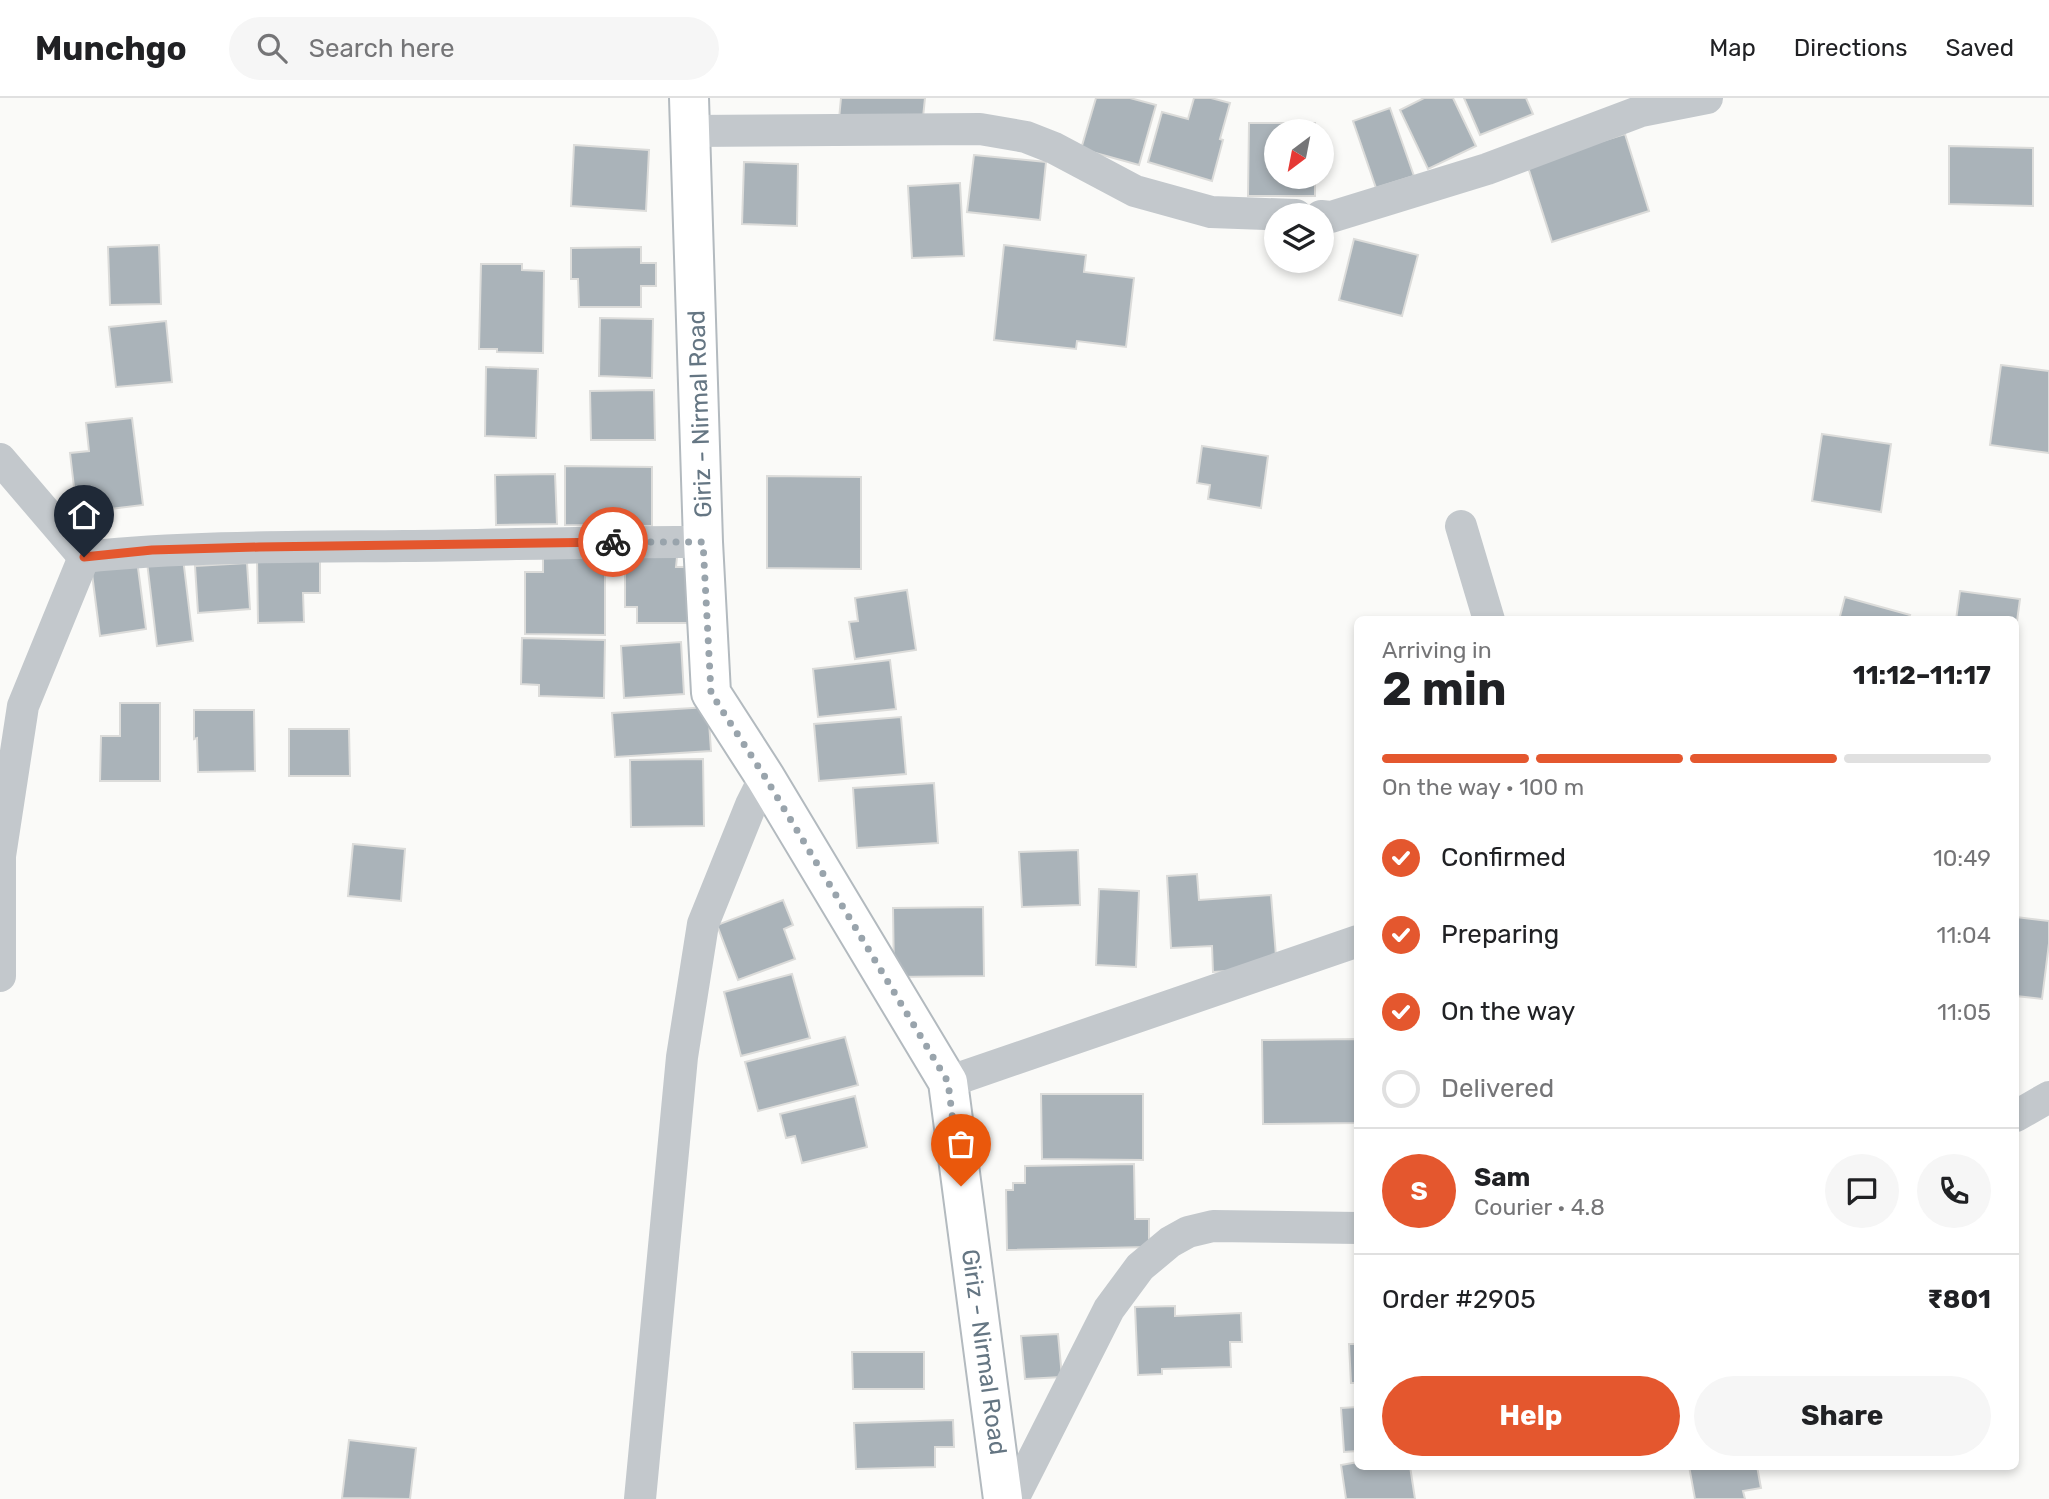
<!DOCTYPE html>
<html lang="en">
<head>
<meta charset="utf-8">
<style>
  :root { --surface:#fff; --page:#f6f6f6; --text:#202124; --muted:#757577; --line:#e0e0e0; --accent:#e4572e }
  body { margin:0; font-family:Rubik,sans-serif; background:var(--page); color:var(--text); height:100vh; display:flex; flex-direction:column; font-size:26px; white-space:nowrap }
  * { box-sizing:border-box; margin:0 }
  p { font-size:23px; color:var(--muted) }
  .icon { flex:none; width:38px; height:38px; fill:none; stroke:currentColor; stroke-width:2; stroke-linecap:round; stroke-linejoin:round }
  .map { position:relative; flex:1; overflow:hidden }
  .side { position:absolute; left:1354px; top:518px; width:665px; height:854px; display:flex; flex-direction:column; background:var(--surface); border-radius:10px; box-shadow:0 4px 10px #0003 }
  .side>* { flex:none }
  .needle { width:46px; rotate:212deg }
  .buttons { position:absolute; left:1264px; top:21px; display:grid; gap:14px }
  .buttons a { display:grid; place-items:center; width:70px; height:70px; border-radius:50%; background:var(--surface); box-shadow:0 4px 10px #0003; font-size:35px }
  .pin { position:absolute; display:grid; place-items:center; width:60px; height:60px; color:#fff; margin:-72px -30px; border-radius:50% 50% 50% 0; rotate:-45deg; box-shadow:0 0 7px #0007 }
  .pin .icon { rotate:45deg }
  .courier { position:absolute; display:grid; place-items:center; width:70px; height:70px; margin:-35px; border:5px solid #e4572e; border-radius:50%; background:#fff; color:#222; box-shadow:0 2px 9px #0007 }
  .summary em { font-style:normal; font-weight:700 }
  .summary div { display:flex; flex-direction:column-reverse }
  .summary { display:flex; align-items:center; justify-content:space-between; height:119px; padding:0 28px }
  h1 { font-size:46px; font-weight:700; line-height:52px }
  .bar { display:grid; grid-template-columns:repeat(4,1fr); gap:10px 7px; align-content:center; height:84px; padding:0 28px }
  .bar i { height:9px; border-radius:5px; background:var(--line) }
  .bar .active { background:var(--accent) }
  .bar p { grid-column:span 4 }
  .line { display:flex; align-items:center; gap:18px; padding:0 28px; border-top:2px solid var(--line) }
  .line div { flex:1 }
  .round { display:grid; place-items:center; flex:none; width:74px; height:74px; border-radius:37px; background:var(--page) }
  ol { padding:0 28px; list-style:none }
  li { display:flex; align-items:center; gap:21px; height:77px }
  li p { margin-inline-start:auto }
  li .icon { padding:7px; border-radius:50%; background:var(--accent); color:#fff; stroke-width:4 }
  li:last-child { color:var(--muted) }
  li i { width:38px; height:38px; border:4px solid var(--line); border-radius:50% }
  .primary-button { display:flex; gap:14px; margin-top:auto; padding:14px 28px }
  .primary-button a { flex:1; height:80px; border-radius:42px; background:var(--accent); color:#fff; font-size:28px; font-weight:700; line-height:80px; text-align:center }
  .primary-button a+a { background:var(--page); color:var(--text) }
  header { display:flex; align-items:center; gap:42px; box-sizing:border-box; height:98px; padding:0 35px; background:var(--surface); border-bottom:2px solid var(--line) }
  header strong { font-size:33px }
  nav { display:flex; gap:38px; margin-inline-start:auto; font-size:24px }
  .search { width:490px; height:63px; background:var(--page); display:flex; align-items:center; gap:18px; box-sizing:border-box; padding:0 24px; border-radius:38px; color:var(--muted); font-size:26px }
  .map>svg:first-child { display:block }
  .building { fill:#aab3b9; stroke:#dcdcda; stroke-width:2 }
  .lines { fill:none; stroke-linecap:round; stroke-linejoin:round }
  .secondary-casing { stroke:#b3babf; stroke-width:42 }
  .street { stroke:#c3c8cc; stroke-width:32 }
  .secondary { stroke:#fff; stroke-width:38 }
  .done { stroke:#99a4ac; stroke-width:7; stroke-dasharray:0 12.6 }
  .route { stroke:#e4572e; stroke-width:9 }
  .labels { text-anchor:middle; dominant-baseline:central; stroke-width:7; stroke-linejoin:round; paint-order:stroke }
  .street-label { font-size:24px; fill:#657683; stroke:#fff }
</style>
</head>
<body>
<header>
<strong>Munchgo</strong>
<div class="search"><svg class="icon" aria-label="search" viewBox="0 0 24 24"><circle cx="10" cy="10" r="6"/><path d="M15 15l6 6"/></svg>Search here</div>
<nav><a>Map</a><a>Directions</a><a>Saved</a></nav>
</header>
<div class="map">
<svg width="2049" height="1401" viewBox="0 0 2049 1401">
  <rect width="100%" height="100%" fill="#fafaf8"/>
  <!-- building -->
  <g class="building">
    <polygon points="841,0 925,0 922,29 839,21"/>
    <polygon points="1096,0 1130,0 1156,7 1139,67 1081,51"/>
    <polygon points="1194,0 1211,0 1230,5 1220,41 1223,42 1212,83 1148,64 1162,14 1188,21"/>
    <polygon points="1424,0 1453,0 1476,48 1428,71 1400,12"/>
    <polygon points="1464,0 1526,0 1533,16 1480,37"/>
    <polygon points="1390,10 1414,78 1376,90 1353,23"/>
    <polygon points="1249,25 1315,25 1315,33 1276,33 1276,79 1315,79 1315,98 1248,98"/>
    <polygon points="1625,36 1649,113 1552,144 1527,66"/>
    <polygon points="574,47 649,52 646,113 571,108"/>
    <polygon points="1949,48 2033,50 2033,108 1949,106"/>
    <polygon points="974,57 1046,64 1040,122 967,114"/>
    <polygon points="744,64 798,66 797,128 742,126"/>
    <polygon points="960,85 964,158 912,160 908,88"/>
    <polygon points="1354,141 1418,157 1402,218 1339,202"/>
    <polygon points="159,147 161,206 110,207 108,149"/>
    <polygon points="1004,147 1086,157 1084,174 1134,180 1126,249 1077,243 1076,251 994,242"/>
    <polygon points="641,149 641,165 656,165 656,188 641,188 641,209 579,209 578,181 571,181 571,150"/>
    <polygon points="481,166 522,166 522,172 544,173 543,255 497,254 497,251 479,251"/>
    <polygon points="600,220 653,221 652,280 599,278"/>
    <polygon points="166,223 172,284 116,289 109,229"/>
    <polygon points="2001,267 2049,273 2049,355 1990,347"/>
    <polygon points="486,269 538,271 536,340 485,338"/>
    <polygon points="654,292 655,342 591,342 590,293"/>
    <polygon points="132,320 143,407 77,415 70,355 89,353 86,325"/>
    <polygon points="1822,336 1891,346 1881,414 1812,403"/>
    <polygon points="1202,348 1268,358 1261,410 1208,401 1210,387 1197,385"/>
    <polygon points="565,368 652,369 652,428 565,427"/>
    <polygon points="555,376 557,426 496,427 495,377"/>
    <polygon points="767,378 861,379 861,471 767,470"/>
    <polygon points="543,459 605,460 605,537 525,536 525,474 543,474"/>
    <polygon points="625,459 677,459 676,469 690,469 690,525 637,525 637,509 625,509"/>
    <polygon points="183,460 193,543 157,548 147,464"/>
    <polygon points="320,461 320,495 303,495 304,524 258,525 257,462"/>
    <polygon points="137,462 146,531 100,538 91,468"/>
    <polygon points="247,465 250,511 198,515 195,468"/>
    <polygon points="907,492 916,552 855,561 849,524 858,523 855,500"/>
    <polygon points="1960,493 2020,501 2016,531 2016,522 1956,522"/>
    <polygon points="1845,499 1910,517 1908,522 1839,522"/>
    <polygon points="522,540 605,542 604,600 539,598 539,587 521,586"/>
    <polygon points="681,544 684,596 624,600 621,548"/>
    <polygon points="890,562 896,611 818,619 813,571"/>
    <polygon points="120,605 160,605 160,683 100,683 101,638 120,638"/>
    <polygon points="708,609 711,653 615,659 612,615"/>
    <polygon points="194,612 254,612 255,673 198,674 197,640 194,641"/>
    <polygon points="901,619 906,676 819,683 814,626"/>
    <polygon points="289,631 349,631 350,678 289,678"/>
    <polygon points="703,661 704,728 631,729 630,662"/>
    <polygon points="934,685 938,745 857,750 853,690"/>
    <polygon points="353,746 405,751 401,803 348,798"/>
    <polygon points="1078,752 1080,807 1022,809 1019,754"/>
    <polygon points="1197,776 1199,802 1271,797 1277,870 1213,874 1212,848 1171,850 1167,778"/>
    <polygon points="1099,791 1139,793 1136,869 1096,867"/>
    <polygon points="783,802 793,827 784,831 795,861 738,882 717,827"/>
    <polygon points="983,809 984,878 894,879 893,810"/>
    <polygon points="2016,819 2049,823 2049,845 2042,901 2016,898"/>
    <polygon points="792,876 810,940 741,958 724,894"/>
    <polygon points="845,939 858,987 758,1013 745,964"/>
    <polygon points="1358,941 1358,1025 1263,1026 1262,942"/>
    <polygon points="1041,996 1143,996 1143,1062 1042,1061"/>
    <polygon points="855,998 867,1049 802,1065 795,1038 786,1040 780,1016"/>
    <polygon points="1134,1066 1135,1121 1149,1121 1149,1149 1007,1152 1006,1092 1013,1092 1013,1085 1025,1085 1025,1068"/>
    <polygon points="1175,1208 1175,1218 1241,1215 1242,1244 1230,1244 1231,1269 1162,1271 1162,1276 1138,1277 1135,1209"/>
    <polygon points="1058,1236 1062,1279 1025,1281 1021,1238"/>
    <polygon points="1349,1246 1358,1246 1358,1285 1351,1285"/>
    <polygon points="852,1254 924,1254 924,1291 853,1291"/>
    <polygon points="1358,1309 1358,1353 1344,1354 1341,1310"/>
    <polygon points="953,1322 954,1349 935,1349 935,1369 856,1371 854,1325"/>
    <polygon points="349,1342 416,1350 410,1401 342,1400"/>
    <polygon points="1358,1364 1358,1368 1410,1368 1415,1401 1346,1401 1341,1367"/>
    <polygon points="1689,1368 1738,1368 1739,1370 1757,1368 1761,1390 1743,1393 1745,1401 1695,1401"/>
  </g>
  <g class="lines">
    <defs>
      <polyline id="secondary" points="689,0 703,444 711,595 765,679 948,984 1003,1401"/>
    </defs>
    <!-- secondary casing -->
    <use href="#secondary" class="secondary-casing"/>
    <!-- street -->
    <g class="street">
      <polyline points="692,33 980,31 1026,39 1054,50 1135,93 1211,114 1296,117"/>
      <polyline points="1321,118 1331,119 1487,71 1641,13 1707,0"/>
      <polyline points="0,361 84,459"/>
      <polyline points="1461,428 1489,522"/>
      <path d="M0,878V758L23,608L84,459C191,448 297,449 404,448C504,447 603,443 703,444"/>
      <polyline points="948,984 1358,843"/>
      <polyline points="2016,1018 2049,999"/>
      <polyline points="640,1401 682,959 703,826 751,707 765,679"/>
      <polyline points="1013,1401 1109,1211 1140,1169 1170,1144 1188,1134 1213,1128 1358,1130"/>
    </g>
    <!-- secondary -->
    <use href="#secondary" class="secondary"/>
  </g>
  <g class="lines">
    <!-- done -->
    <polyline class="done" points="613,444 703,444 711,595 765,679 948,984 961,1088"/>
    <!-- route -->
    <polyline class="route" points="84,459 152,452 259,449 613,444"/>
  </g>
  <g class="labels">
    <!-- street labels -->
    <g class="street-label">
      <text transform="translate(700 316) rotate(-92)">Giriz - Nirmal Road</text>
      <text transform="translate(984 1254) rotate(82)">Giriz - Nirmal Road</text>
    </g>
  </g>
</svg>
<div class="buttons">
<a><svg class="needle" viewBox="-14 -14 28 28"><path d="M0-13l5 13h-10z" fill="#e53935"/><path d="M0 13l5-13h-10z" fill="#757577"/></svg></a>
<a><svg class="icon" aria-label="layers" viewBox="0 0 24 24"><path d="M12 4l9 5-9 5-9-5zM3 14l9 5 9-5"/></svg></a>
</div>
<div class="pin" style="left:961px;top:1088px;background:#ea580c"><svg class="icon" aria-label="bag" viewBox="0 0 24 24"><path d="M5 8h14l-1 12H6zM9 8a3 3 0 0 1 6 0"/></svg></div>
<div class="pin" style="left:84px;top:459px;background:#1f2937"><svg class="icon" aria-label="home" viewBox="0 0 24 24"><path d="M3 11l9-7 9 7M6 9v11h12V9"/></svg></div>
<div class="courier" style="left:613px;top:444px"><svg class="icon" aria-label="bike" viewBox="0 0 24 24"><circle cx="6" cy="16" r="4"/><circle cx="18" cy="16" r="4"/><path d="M6 16l4-8h5l3 8M10 8l3 8H6M13 5h3"/></svg></div>
<section class="side">
<div class="summary"><div><h1>2 min</h1><p>Arriving in</p></div><em>11:12–11:17</em></div>
<div class="bar"><i class="active"></i><i class="active"></i><i class="active"></i><i></i><p>On the way · 100 m</p></div>
<ol>
<li><svg class="icon" aria-label="check" viewBox="0 0 24 24"><path d="M5 12l5 5 9-10"/></svg>Confirmed<p>10:49</p></li>
<li><svg class="icon" aria-label="check" viewBox="0 0 24 24"><path d="M5 12l5 5 9-10"/></svg>Preparing<p>11:04</p></li>
<li><svg class="icon" aria-label="check" viewBox="0 0 24 24"><path d="M5 12l5 5 9-10"/></svg>On the way<p>11:05</p></li>
<li><i></i>Delivered</li>
</ol>
<div class="line" style="height:126px"><b class="round" style="background:var(--accent);color:#fff">S</b><div><b>Sam</b><p>Courier · 4.8</p></div><a class="round"><svg class="icon" aria-label="chat" viewBox="0 0 24 24"><path d="M4 5h16v11H9l-5 4z"/></svg></a><a class="round"><svg class="icon" aria-label="phone" viewBox="0 0 24 24"><path d="M5 4h4l2 5-3 2q2 4 5 5l2-3 5 2v4C11 20 4 13 5 4z"/></svg></a></div>
<div class="line" style="height:91px"><div>Order #2905</div><b>₹801</b></div>
<div class="primary-button"><a>Help</a><a>Share</a></div>
</section>
</div>
</body>
</html>
